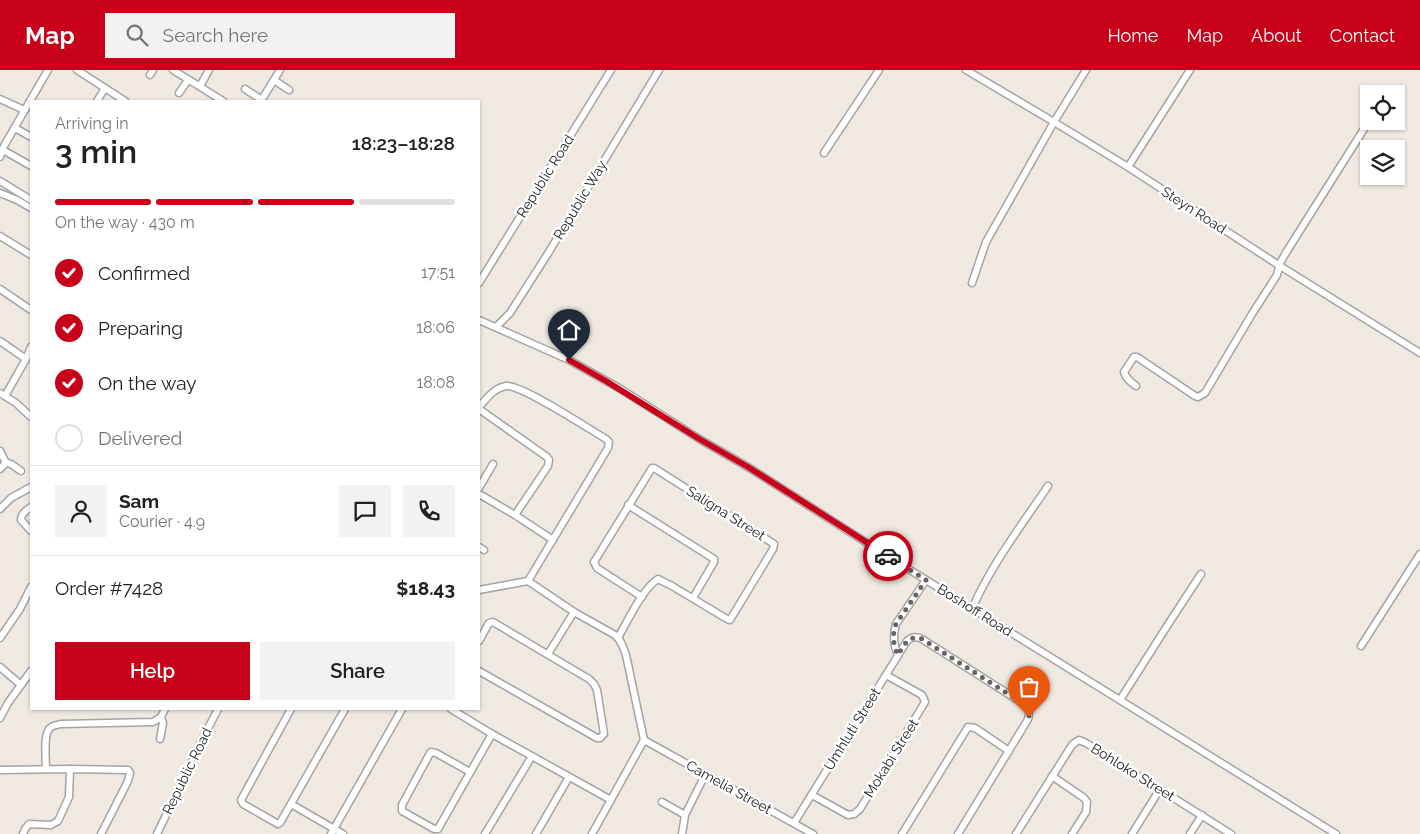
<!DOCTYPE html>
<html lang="en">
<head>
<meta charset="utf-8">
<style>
  :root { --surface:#fff; --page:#f2f2f2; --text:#202124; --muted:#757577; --line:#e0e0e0; --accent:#c9001a }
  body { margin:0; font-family:Raleway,sans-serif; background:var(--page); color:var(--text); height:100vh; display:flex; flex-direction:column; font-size:19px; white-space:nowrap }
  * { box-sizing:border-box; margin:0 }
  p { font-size:16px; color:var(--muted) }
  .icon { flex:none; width:28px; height:28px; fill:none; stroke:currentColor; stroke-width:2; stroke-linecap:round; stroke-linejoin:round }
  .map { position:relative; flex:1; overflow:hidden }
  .details { position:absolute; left:30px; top:30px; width:450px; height:610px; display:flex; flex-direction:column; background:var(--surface); border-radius:0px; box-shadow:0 1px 4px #0004 }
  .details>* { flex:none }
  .fabs { position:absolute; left:1360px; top:15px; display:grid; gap:10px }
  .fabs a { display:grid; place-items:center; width:45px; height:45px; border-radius:0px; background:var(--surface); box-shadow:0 1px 4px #0004; font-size:25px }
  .pin { position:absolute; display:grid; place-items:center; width:42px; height:42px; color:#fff; margin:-51px -21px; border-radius:50% 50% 50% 0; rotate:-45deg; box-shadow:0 0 5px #0007 }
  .pin .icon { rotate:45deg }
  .courier { position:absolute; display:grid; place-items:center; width:50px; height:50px; margin:-25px; border:4px solid #c9001a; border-radius:50%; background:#fff; color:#222; box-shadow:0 1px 6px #0007 }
  .overview em { font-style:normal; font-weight:600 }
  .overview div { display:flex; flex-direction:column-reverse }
  .overview { display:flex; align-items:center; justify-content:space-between; height:85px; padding:0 25px }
  h1 { font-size:32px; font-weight:600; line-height:38px }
  .bar { display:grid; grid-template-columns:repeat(4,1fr); gap:8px 5px; align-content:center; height:60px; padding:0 25px }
  .bar i { height:6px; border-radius:4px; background:var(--line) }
  .bar .selected { background:var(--accent) }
  .bar p { grid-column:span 4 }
  .line { display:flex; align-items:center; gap:12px; padding:0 25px; border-top:1px solid var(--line) }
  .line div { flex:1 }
  .round { display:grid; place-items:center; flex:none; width:52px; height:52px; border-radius:0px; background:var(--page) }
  ol { padding:0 25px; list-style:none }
  li { display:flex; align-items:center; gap:15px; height:55px }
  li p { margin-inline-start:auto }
  li .icon { padding:5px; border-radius:50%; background:var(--accent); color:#fff; stroke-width:4 }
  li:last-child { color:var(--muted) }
  li i { width:28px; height:28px; border:2px solid var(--line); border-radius:50% }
  .action { display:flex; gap:10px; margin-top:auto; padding:10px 25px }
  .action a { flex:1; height:58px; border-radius:0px; background:var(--accent); color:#fff; font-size:20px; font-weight:600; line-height:58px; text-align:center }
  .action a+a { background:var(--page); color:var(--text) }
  header { display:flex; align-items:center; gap:30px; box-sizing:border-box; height:70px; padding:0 25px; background:var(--accent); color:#fff }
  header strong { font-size:24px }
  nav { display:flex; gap:28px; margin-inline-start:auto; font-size:18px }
  .search { width:350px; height:45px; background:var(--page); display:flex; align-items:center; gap:12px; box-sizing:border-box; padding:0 18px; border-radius:0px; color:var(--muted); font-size:19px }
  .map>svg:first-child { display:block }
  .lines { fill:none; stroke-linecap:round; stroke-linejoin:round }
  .minor-casing { stroke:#a4a4a4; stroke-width:9 }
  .minor { stroke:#fff; stroke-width:6 }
  .done { stroke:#666462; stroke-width:5; stroke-dasharray:0 9 }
  .route { stroke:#c9001a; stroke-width:6 }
  .labels { text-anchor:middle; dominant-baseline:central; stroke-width:5; stroke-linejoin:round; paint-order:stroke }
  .street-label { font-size:14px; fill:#1d1d1d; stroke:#fff }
</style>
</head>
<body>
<header>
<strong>Map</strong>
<div class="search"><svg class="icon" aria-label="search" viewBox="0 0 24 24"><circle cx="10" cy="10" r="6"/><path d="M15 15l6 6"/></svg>Search here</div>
<nav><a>Home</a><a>Map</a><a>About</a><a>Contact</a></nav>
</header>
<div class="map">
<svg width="1420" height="764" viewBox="0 0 1420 764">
  <rect width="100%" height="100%" fill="#efe9e1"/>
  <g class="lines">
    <defs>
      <g id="minor">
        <polyline points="77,0 125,31"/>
        <polyline points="173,0 223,31"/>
        <polyline points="966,0 1054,52 1128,97 1280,196 1420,283"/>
        <polyline points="150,5 153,0"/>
        <polyline points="274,10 289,20"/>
        <polyline points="200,16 209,0"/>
        <polyline points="245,19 262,30"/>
        <polyline points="179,23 188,10"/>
        <polyline points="0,29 24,40"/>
        <polyline points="97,31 105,18"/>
        <polyline points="261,31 280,0"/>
        <polyline points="15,58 31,67"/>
        <polyline points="3,80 31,96"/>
        <polyline points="824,83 879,0"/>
        <polyline points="0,87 4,76 48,0"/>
        <polyline points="1128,97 1190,0"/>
        <polyline points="0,111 31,130"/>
        <polyline points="0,123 17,130 31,138"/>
        <polyline points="0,166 31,185"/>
        <polyline points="479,213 611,0"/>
        <polyline points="972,213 986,172 1054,52 1086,0"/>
        <polyline points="0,219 31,240"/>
        <polyline points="479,250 569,290 619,318 701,370 748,397 889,487 1336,764"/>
        <polyline points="496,257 510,243 547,185 659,0"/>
        <polyline points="0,271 26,289"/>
        <path d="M1136,316C1131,312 1126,309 1124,302L1134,287H1137L1195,326L1198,327L1205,323L1252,244L1277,205L1280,193L1287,181L1369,51"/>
        <polyline points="0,323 16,333 31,347"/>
        <polyline points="5,326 26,289 31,277"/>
        <path d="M479,337C487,328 494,318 506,316C521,314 589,359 606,369L609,372L608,378L528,511"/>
        <polyline points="479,339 547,387 549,390 548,396 515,445"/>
        <polyline points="0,381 5,391 4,395 0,399"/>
        <polyline points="5,392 11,394 21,401"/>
        <polyline points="479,418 493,394"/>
        <polyline points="479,424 515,445 553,470"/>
        <polyline points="628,435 714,489 714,492 693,528"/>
        <path d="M31,437C26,440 21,444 21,450L31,461"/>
        <polyline points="0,439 11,428 31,417"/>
        <polyline points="479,477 484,480"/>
        <path d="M479,520L528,511L574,542L615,565C621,570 623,577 626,585L644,670L592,764"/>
        <path d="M972,539C991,495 1021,456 1048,416"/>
        <polyline points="0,568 20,539 31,517"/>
        <path d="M618,568C627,552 643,518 658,509L672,516L727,549L730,550L773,479L774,474L654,398H652L594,492L597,498L642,527"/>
        <polyline points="479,571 489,553 493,552 589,609 594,614 597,620 604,664 600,668 597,668 479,601"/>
        <polyline points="1361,576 1420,484"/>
        <polyline points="548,584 574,542"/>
        <path d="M898,585C893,575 893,565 896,554L926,510"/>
        <polyline points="0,597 21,615"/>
        <polyline points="1120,630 1169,553 1201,504"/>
        <polyline points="291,639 241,730 243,734 278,754 280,753 345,639"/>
        <polyline points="451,639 492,664 611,730"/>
        <polyline points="0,648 8,633 31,601"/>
        <polyline points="160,669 163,653 161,647"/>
        <polyline points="644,670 813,764"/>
        <path d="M46,699C46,689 43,664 50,658C53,655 57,655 61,654L153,652L161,647L165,639"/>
        <polyline points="0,700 70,699 128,700 130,703 128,711 101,764"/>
        <polyline points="470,702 436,683 431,682 429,685 402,735 402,741 434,759 438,759 492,664"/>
        <polyline points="1052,706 1084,728 1087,732 1086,742 1072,764"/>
        <polyline points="812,725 848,745 854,744 860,739 925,632 923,627 922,625 886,605"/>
        <polyline points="662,732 685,745"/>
        <polyline points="291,734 343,764"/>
        <path d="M794,753L907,571C911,567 916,566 922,569L1024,634C1029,639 1031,644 1027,651L958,764"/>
        <polyline points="23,764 25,759 29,754 51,755 58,751 69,727 70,699"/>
        <polyline points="157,764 203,668 218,639"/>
        <polyline points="331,764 402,639"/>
        <polyline points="485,764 532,686"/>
        <polyline points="536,764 569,707"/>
        <polyline points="682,764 685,745 705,705"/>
        <polyline points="902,764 968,657 975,658 1009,681"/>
        <polyline points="1016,764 1072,675 1079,670 1086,673 1231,764"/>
        <polyline points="1132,764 1160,719"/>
        <polyline points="1190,764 1202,745"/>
      </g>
    </defs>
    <!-- minor casing -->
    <use href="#minor" class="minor-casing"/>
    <!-- minor -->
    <use href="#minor" class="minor"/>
  </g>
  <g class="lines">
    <!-- done -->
    <path class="done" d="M888,486L926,510L896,554C892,565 893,575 898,585C904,575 909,564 922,569L1024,634L1029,640V647"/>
    <!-- route -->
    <polyline class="route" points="569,290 606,311 701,370 748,397 888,486"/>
  </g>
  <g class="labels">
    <!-- street labels -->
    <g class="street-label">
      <text transform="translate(545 106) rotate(-58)">Republic Road</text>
      <text transform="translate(580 130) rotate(-59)">Republic Way</text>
      <text transform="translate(1194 140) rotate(33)">Steyn Road</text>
      <text transform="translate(726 443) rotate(32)">Saligna Street</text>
      <text transform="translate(975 540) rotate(32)">Boshoff Road</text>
      <text transform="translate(852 659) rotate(-58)">Umhluti Street</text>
      <text transform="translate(891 688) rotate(-58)">Mokabi Street</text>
      <text transform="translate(187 701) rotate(-64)">Republic Road</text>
      <text transform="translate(1133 702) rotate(32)">Bohloko Street</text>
      <text transform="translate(729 717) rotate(29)">Camelia Street</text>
    </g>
  </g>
</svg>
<div class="fabs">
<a><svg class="icon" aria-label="locate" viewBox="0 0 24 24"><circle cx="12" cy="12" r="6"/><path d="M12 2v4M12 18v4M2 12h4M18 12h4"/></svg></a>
<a><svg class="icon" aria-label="layers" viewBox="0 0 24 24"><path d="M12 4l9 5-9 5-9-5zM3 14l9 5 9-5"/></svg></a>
</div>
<div class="pin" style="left:1029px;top:647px;background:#ea580c"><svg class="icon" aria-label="bag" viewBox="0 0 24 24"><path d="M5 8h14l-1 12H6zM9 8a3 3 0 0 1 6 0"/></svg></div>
<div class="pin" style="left:569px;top:290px;background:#1f2937"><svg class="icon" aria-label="home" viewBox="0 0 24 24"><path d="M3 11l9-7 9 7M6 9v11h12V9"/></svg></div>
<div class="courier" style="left:888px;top:486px"><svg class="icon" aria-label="car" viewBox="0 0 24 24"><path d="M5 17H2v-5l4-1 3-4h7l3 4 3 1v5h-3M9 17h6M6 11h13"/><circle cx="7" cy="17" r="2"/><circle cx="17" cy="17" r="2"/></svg></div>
<section class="details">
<div class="overview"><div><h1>3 min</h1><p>Arriving in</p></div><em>18:23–18:28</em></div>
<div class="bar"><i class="selected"></i><i class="selected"></i><i class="selected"></i><i></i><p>On the way · 430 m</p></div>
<ol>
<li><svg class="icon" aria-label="check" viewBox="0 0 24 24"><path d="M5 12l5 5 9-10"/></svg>Confirmed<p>17:51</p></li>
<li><svg class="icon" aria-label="check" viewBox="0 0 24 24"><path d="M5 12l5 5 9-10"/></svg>Preparing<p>18:06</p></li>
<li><svg class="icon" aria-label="check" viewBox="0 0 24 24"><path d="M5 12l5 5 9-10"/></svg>On the way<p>18:08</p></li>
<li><i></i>Delivered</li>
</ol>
<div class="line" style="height:90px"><a class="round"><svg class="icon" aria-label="person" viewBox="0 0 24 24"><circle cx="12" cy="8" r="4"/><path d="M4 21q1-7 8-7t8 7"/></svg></a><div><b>Sam</b><p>Courier · 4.9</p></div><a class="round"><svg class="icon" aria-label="chat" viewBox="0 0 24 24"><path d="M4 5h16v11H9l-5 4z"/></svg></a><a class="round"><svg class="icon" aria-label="phone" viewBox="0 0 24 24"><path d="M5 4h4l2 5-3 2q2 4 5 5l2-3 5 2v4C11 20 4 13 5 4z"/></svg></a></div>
<div class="line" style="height:65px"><div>Order #7428</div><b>$18.43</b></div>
<div class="action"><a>Help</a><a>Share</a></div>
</section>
</div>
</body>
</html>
